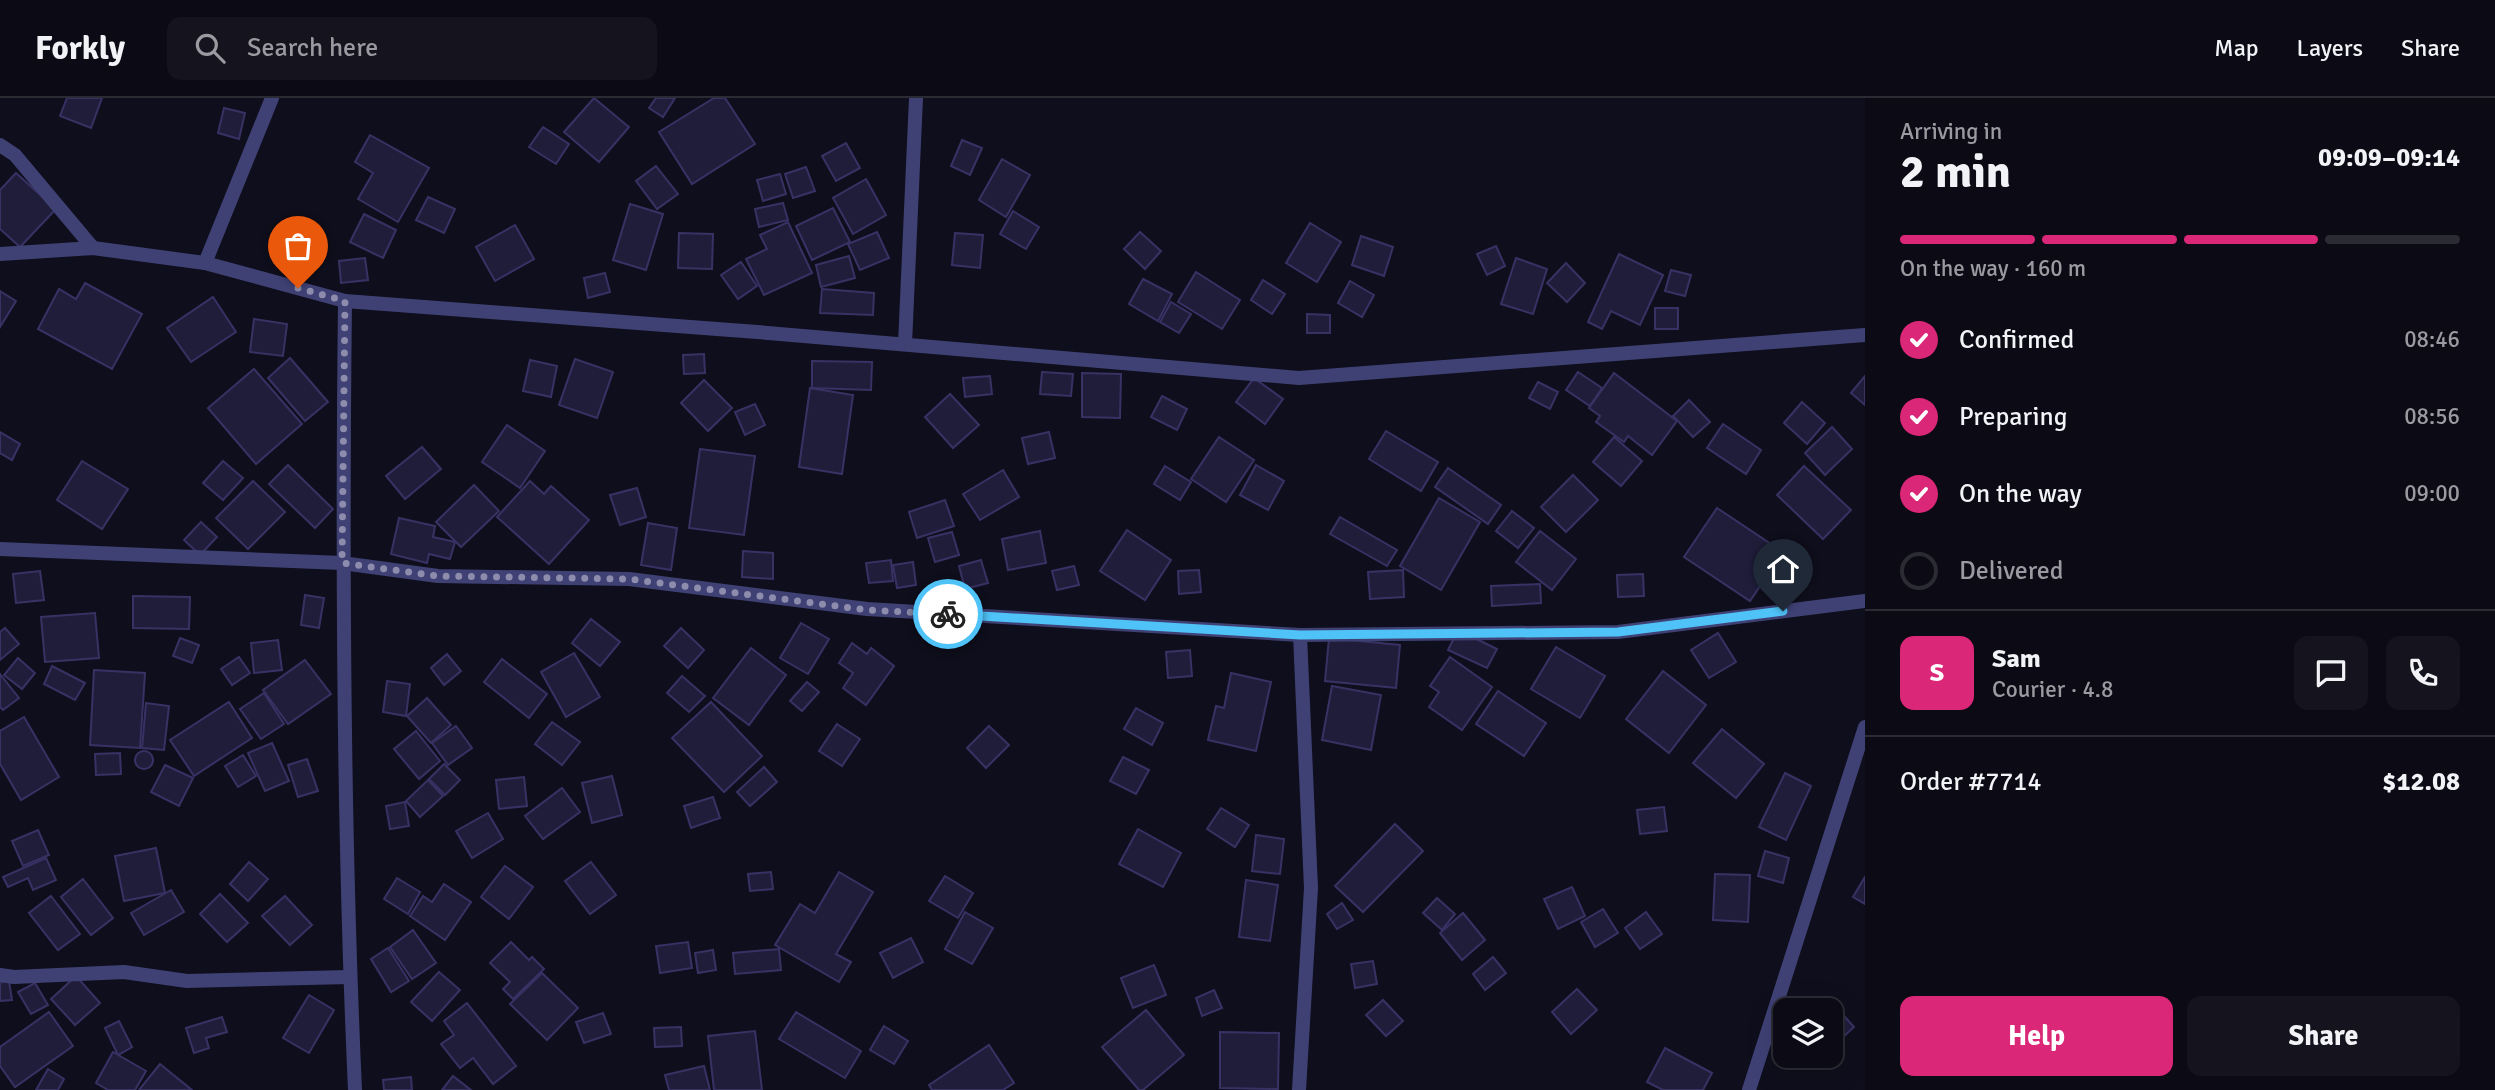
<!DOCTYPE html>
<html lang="en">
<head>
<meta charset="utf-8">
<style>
  :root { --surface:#0b0a15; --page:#14131e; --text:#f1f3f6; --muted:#9a9aa0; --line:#2b2b34; --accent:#db2777 }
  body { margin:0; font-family:Signika,sans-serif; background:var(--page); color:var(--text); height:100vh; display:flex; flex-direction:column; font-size:26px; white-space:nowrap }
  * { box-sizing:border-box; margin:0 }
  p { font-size:23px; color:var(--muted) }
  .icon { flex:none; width:38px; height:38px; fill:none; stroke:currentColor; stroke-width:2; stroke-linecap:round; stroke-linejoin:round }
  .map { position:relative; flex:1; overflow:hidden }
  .details { display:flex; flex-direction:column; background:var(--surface); width:630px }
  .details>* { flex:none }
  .tools { position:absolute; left:1773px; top:900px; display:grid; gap:14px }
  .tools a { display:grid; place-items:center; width:70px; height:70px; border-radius:14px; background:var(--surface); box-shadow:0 7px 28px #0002,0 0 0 2px var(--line); font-size:35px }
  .pin { position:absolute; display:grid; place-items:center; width:60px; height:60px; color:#fff; margin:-72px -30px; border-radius:50% 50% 50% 0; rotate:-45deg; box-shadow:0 0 7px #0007 }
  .pin .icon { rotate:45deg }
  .courier { position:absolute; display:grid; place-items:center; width:70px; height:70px; margin:-35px; border:5px solid #4fc3f7; border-radius:50%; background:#fff; color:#222; box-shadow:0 2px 9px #0007 }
  .summary em { font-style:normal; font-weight:700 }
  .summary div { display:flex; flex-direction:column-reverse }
  .summary { display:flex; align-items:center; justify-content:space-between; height:119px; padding:0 35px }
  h1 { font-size:46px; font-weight:700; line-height:52px }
  .bar { display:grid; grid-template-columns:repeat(4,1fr); gap:10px 7px; align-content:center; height:84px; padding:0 35px }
  .bar i { height:9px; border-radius:5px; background:var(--line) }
  .bar .on { background:var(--accent) }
  .bar p { grid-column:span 4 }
  .line { display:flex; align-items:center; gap:18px; padding:0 35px; border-top:2px solid var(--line) }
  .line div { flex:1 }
  .round { display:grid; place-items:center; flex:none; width:74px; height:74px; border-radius:14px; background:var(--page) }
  ol { padding:0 35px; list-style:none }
  li { display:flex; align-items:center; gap:21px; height:77px }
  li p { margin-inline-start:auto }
  li .icon { padding:7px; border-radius:50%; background:var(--accent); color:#fff; stroke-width:4 }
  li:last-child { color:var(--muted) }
  li i { width:38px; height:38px; border:4px solid var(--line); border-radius:50% }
  .primary-button { display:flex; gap:14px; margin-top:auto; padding:14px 35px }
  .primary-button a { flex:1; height:80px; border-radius:14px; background:var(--accent); color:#fff; font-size:28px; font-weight:700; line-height:80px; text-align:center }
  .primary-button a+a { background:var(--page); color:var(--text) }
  header { display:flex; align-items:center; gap:42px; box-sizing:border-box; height:98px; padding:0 35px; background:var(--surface); border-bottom:2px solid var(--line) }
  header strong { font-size:33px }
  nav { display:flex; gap:38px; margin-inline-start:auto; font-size:24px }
  .search { width:490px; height:63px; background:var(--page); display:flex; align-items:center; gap:18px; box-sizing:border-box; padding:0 24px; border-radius:14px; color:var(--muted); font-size:26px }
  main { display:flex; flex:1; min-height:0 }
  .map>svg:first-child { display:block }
  .building { fill:#201d3b; stroke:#383264; stroke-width:2 }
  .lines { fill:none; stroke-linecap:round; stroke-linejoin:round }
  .minor { stroke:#3f4175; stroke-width:14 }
  .done { stroke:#8d8cac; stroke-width:7; stroke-dasharray:0 12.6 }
  .route { stroke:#4fc3f7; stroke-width:9 }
</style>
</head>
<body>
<header>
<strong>Forkly</strong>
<div class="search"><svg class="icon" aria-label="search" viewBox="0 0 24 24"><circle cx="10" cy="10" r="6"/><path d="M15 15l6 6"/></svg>Search here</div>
<nav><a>Map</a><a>Layers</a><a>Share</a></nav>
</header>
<main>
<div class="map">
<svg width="1865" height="992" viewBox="0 0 1865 992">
  <rect width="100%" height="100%" fill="#0f0e1c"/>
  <!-- building -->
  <g class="building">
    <polygon points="67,0 102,0 91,30 60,18"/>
    <polygon points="594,0 629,29 599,64 564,34"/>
    <polygon points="656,0 675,0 663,19 649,10"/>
    <polygon points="714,0 725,0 755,46 692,86 659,34"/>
    <polygon points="224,10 245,15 239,41 218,35"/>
    <polygon points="543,29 569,46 556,66 529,49"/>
    <polygon points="370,37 429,70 398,124 358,101 373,75 355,64"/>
    <polygon points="962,42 982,50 970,77 951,68"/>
    <polygon points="846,45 860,70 836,83 822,58"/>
    <polygon points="1002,61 1030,77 1006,119 979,102"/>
    <polygon points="656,68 678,96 657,111 636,83"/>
    <polygon points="806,69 815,93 793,100 785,76"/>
    <polygon points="16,75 56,111 20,149 0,131 0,92"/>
    <polygon points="780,76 786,96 763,103 757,82"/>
    <polygon points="866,81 886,117 853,136 833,100"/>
    <polygon points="428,99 455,111 444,135 416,122"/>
    <polygon points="783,105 788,122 759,129 755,111"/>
    <polygon points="630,106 663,116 646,172 613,162"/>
    <polygon points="833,110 850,144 812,162 796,128"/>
    <polygon points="1013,113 1039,129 1026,151 1000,136"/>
    <polygon points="364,116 396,132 383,160 350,144"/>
    <polygon points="788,124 812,175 764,197 746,161 767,151 760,137"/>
    <polygon points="1310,125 1341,144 1317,184 1286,165"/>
    <polygon points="515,127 534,161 495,183 476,149"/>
    <polygon points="877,134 889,160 860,172 848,146"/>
    <polygon points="1140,134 1161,153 1145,171 1124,151"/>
    <polygon points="679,135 713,136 712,171 678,170"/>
    <polygon points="955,135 983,137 980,170 952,167"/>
    <polygon points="1361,138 1393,149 1384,178 1352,167"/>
    <polygon points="1496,148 1505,168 1487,177 1477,156"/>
    <polygon points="1619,156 1663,177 1640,227 1611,213 1602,231 1588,224"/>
    <polygon points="849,158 855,180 821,189 816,167"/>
    <polygon points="365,160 368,182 341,185 339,163"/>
    <polygon points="1516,160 1547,171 1533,216 1501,206"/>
    <polygon points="741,164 757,188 738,201 721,177"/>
    <polygon points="1566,165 1585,185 1567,204 1547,185"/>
    <polygon points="1671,172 1691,177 1685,198 1665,193"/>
    <polygon points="1196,174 1240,202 1222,231 1178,204"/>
    <polygon points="605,175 610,194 588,200 584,180"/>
    <polygon points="1143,181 1172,196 1158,223 1129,206"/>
    <polygon points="1263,182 1285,196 1272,216 1251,202"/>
    <polygon points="1350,183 1374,197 1362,219 1338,205"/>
    <polygon points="85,185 142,216 112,271 38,231 59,191 76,201"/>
    <polygon points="822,191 874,195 873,217 820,215"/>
    <polygon points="0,193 16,203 0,229"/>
    <polygon points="213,199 236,234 191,264 167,230"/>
    <polygon points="1171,204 1191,216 1179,235 1160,224"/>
    <rect x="1655" y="210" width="23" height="21"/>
    <polygon points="1307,216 1330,217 1330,235 1307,235"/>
    <polygon points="254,221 287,226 283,258 250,254"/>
    <polygon points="704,256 705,275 684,276 683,257"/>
    <polygon points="290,260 328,304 305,323 268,280"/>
    <polygon points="575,261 613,274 597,320 559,307"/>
    <polygon points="530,262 557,268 551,299 523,293"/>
    <polygon points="812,263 872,264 871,292 812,290"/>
    <polygon points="254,271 302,326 256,366 208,310"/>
    <polygon points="1042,274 1073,276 1071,298 1040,296"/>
    <polygon points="1578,274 1602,290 1590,308 1566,292"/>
    <polygon points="1082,275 1121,276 1120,320 1082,319"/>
    <polygon points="1614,275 1677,323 1652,357 1628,338 1624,344 1596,324 1600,318 1589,310"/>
    <polygon points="990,278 992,296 965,299 963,280"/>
    <polygon points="1865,278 1865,307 1851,295"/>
    <polygon points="1254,280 1283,301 1265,326 1236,304"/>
    <polygon points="704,282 732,310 708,333 681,305"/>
    <polygon points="1538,284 1558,294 1550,311 1529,300"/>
    <polygon points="810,290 853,297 842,376 799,369"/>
    <polygon points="950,296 979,327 953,350 925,319"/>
    <polygon points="1162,298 1187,311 1177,332 1151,319"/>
    <polygon points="1689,302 1710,324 1693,339 1673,318"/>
    <polygon points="1802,304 1825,325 1807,346 1784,325"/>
    <polygon points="755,306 765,327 745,337 735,314"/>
    <polygon points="1723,326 1761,352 1746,376 1707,350"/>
    <polygon points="507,327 545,353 520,390 482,364"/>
    <polygon points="1832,329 1852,351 1825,377 1805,355"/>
    <polygon points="1386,333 1438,364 1421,393 1369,361"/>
    <polygon points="0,334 20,346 12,362 0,355"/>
    <polygon points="1049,334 1055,360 1028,366 1022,340"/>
    <polygon points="1219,339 1254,362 1226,404 1191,381"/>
    <polygon points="1614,339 1642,363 1621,388 1593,364"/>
    <polygon points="422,349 441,371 405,401 386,378"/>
    <polygon points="700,351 755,358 744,437 689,430"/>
    <polygon points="82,363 128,391 102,431 57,402"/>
    <polygon points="223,363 243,380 223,402 203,385"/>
    <polygon points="288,367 333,411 315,430 269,386"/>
    <polygon points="1256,367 1284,383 1268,412 1240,397"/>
    <polygon points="1165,368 1191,384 1180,402 1154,386"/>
    <polygon points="1804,368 1851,412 1823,441 1777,397"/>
    <polygon points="1448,370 1501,407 1488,426 1435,389"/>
    <polygon points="1003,372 1019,399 980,422 963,396"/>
    <polygon points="1573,377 1598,402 1566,434 1541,409"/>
    <polygon points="253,383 285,414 248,451 216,420"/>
    <polygon points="530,383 544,396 551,388 589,422 549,466 497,419"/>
    <polygon points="474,387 499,413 461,449 436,424"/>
    <polygon points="637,390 646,419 620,427 610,397"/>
    <polygon points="1439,400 1480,424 1441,492 1400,468"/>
    <polygon points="945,402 954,428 917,440 909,414"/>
    <polygon points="1717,410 1783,454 1750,503 1684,459"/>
    <polygon points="1512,413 1534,430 1518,450 1496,433"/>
    <polygon points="1340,419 1397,452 1387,468 1330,436"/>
    <polygon points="399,420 435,428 433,439 455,444 450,461 429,456 427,465 391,456"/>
    <polygon points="201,424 217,439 200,457 184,442"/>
    <polygon points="648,425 677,430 671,472 641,467"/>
    <polygon points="1127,432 1171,462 1145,502 1100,473"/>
    <polygon points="1040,433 1046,465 1008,472 1002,441"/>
    <polygon points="1540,433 1576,461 1552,492 1516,464"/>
    <polygon points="952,434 959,457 935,464 928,440"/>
    <polygon points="743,453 773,455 773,481 742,479"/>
    <polygon points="891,462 893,483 869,485 866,465"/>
    <polygon points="981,462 988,485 965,491 959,468"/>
    <polygon points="913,464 916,487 897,490 893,467"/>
    <polygon points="1074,468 1079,487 1057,492 1052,473"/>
    <polygon points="1199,472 1201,494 1179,496 1178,473"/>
    <polygon points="1403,472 1404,499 1370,501 1368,474"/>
    <polygon points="40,473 44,502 16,505 13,476"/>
    <polygon points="1643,476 1644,498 1618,499 1617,477"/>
    <polygon points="1540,486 1541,505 1492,508 1491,488"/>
    <polygon points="305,497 324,500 319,530 301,527"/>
    <polygon points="133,498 190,499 189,531 133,530"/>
    <polygon points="95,515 99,560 45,564 41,519"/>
    <polygon points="591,521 620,544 600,568 572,545"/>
    <polygon points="801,525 829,541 808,576 780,560"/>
    <polygon points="5,530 19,546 0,562 0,534"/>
    <polygon points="681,530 704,552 688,570 664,548"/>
    <polygon points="1458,532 1497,551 1487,570 1448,552"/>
    <polygon points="1718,535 1736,564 1709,580 1691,552"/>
    <polygon points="180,540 199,547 192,565 173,558"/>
    <polygon points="1329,540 1400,547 1396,590 1325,583"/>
    <polygon points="278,542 282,572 254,575 251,545"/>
    <polygon points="852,545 867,556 871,550 894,568 866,607 843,590 853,575 839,565"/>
    <polygon points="1556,549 1605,578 1580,620 1531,591"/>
    <polygon points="751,550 786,577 749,627 713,600"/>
    <polygon points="1190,552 1192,578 1168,580 1166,554"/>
    <polygon points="574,555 600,599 566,619 541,574"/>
    <polygon points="447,556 461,573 444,587 431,570"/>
    <polygon points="239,559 250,575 232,587 221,571"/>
    <polygon points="1450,559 1492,589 1462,632 1429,609 1439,594 1430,588"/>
    <polygon points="18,560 35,575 22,591 4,577"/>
    <polygon points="502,561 547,596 529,620 484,584"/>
    <polygon points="305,562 331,596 288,626 263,592"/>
    <polygon points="52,568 85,585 75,602 44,586"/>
    <polygon points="94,572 145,575 140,650 90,647"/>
    <polygon points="1663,573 1706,607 1669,655 1626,621"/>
    <polygon points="1231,575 1271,584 1256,653 1208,642 1216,608 1224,610"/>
    <polygon points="0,576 19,600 3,612 0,609"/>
    <polygon points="682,578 705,598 689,614 667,595"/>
    <polygon points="387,583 410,586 406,618 383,614"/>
    <polygon points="807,584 819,594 802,613 790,603"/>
    <polygon points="1332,588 1381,597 1371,652 1322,642"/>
    <polygon points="1498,593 1546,625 1524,658 1476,626"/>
    <polygon points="264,595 284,626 261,641 240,611"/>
    <polygon points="427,600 451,627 431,645 407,618"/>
    <polygon points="229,604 252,640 194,678 170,642"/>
    <polygon points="711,604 762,658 724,694 672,640"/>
    <polygon points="146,605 169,608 164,652 142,650"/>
    <polygon points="1136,610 1163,625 1152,647 1124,631"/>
    <polygon points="24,619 59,679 21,702 0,666 0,633"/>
    <polygon points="552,624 580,644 562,667 535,646"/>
    <polygon points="837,626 860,641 842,668 819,653"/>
    <polygon points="456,628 472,650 448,667 432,645"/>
    <polygon points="989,628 1009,647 986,670 967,650"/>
    <polygon points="1722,631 1764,666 1736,700 1693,665"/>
    <polygon points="416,633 440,663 419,681 394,651"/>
    <polygon points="272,645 289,683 265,693 248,655"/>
    <circle cx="144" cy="662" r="9"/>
    <polygon points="120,655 121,676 96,677 95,656"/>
    <polygon points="243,657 256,678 238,689 225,668"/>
    <polygon points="1123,659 1149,672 1136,696 1110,683"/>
    <polygon points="307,661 318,693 298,699 288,667"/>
    <polygon points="444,666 460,682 445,697 429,681"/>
    <polygon points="165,667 193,680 179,708 151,694"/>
    <polygon points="764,669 777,684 750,708 737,694"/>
    <polygon points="1785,675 1811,688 1786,742 1759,729"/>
    <polygon points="612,678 622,717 592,725 582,685"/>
    <polygon points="524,679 527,708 499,711 496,682"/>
    <polygon points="428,682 443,698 420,719 406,703"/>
    <polygon points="562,690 580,714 543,741 525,718"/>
    <polygon points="713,699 720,720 691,730 684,708"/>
    <polygon points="405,704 409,728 390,731 386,708"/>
    <polygon points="1664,709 1667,733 1640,736 1637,712"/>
    <polygon points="1221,710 1249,727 1235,749 1207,731"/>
    <polygon points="488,715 503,741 472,760 456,733"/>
    <polygon points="1395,726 1423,753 1363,814 1335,788"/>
    <polygon points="1138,731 1181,755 1163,789 1119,766"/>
    <polygon points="38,732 49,757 23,768 12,743"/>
    <polygon points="1256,737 1284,741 1280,776 1252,773"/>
    <polygon points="156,750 165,795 124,803 115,758"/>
    <polygon points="1765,753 1789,760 1783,785 1758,778"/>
    <polygon points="46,760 56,782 33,792 28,780 8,789 3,779"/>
    <polygon points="249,764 268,781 248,803 230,786"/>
    <polygon points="591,764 616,797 590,816 565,783"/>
    <polygon points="505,768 533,789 509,821 481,799"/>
    <polygon points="771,774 773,791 750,793 748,776"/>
    <polygon points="839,774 873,794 836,856 851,864 839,884 775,847 800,806 815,815"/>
    <polygon points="1715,776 1750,777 1748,824 1713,822"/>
    <polygon points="945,778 973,795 958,820 929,803"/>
    <polygon points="1865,779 1865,806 1853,799"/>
    <polygon points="397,780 420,794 408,816 384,801"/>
    <polygon points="83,781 113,820 91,837 61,799"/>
    <polygon points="1246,782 1278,787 1270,843 1239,839"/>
    <polygon points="444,786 471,804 445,842 410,818 423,798 432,804"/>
    <polygon points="1572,789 1585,818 1558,831 1544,801"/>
    <polygon points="171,792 184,814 144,837 131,815"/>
    <polygon points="220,796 248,825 227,844 200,816"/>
    <polygon points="51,798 80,836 58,852 29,815"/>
    <polygon points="285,798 312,827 290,847 262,818"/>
    <polygon points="1437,800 1455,816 1442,832 1423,815"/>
    <polygon points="1342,805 1353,822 1337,831 1327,816"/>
    <polygon points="1603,811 1618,835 1595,849 1581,824"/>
    <polygon points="965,814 993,830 972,866 945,851"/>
    <polygon points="1646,814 1662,836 1640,851 1625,830"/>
    <polygon points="1463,815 1485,842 1462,862 1440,835"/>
    <polygon points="413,832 436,865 412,881 390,849"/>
    <polygon points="911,840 923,864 893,880 880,855"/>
    <polygon points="511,844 529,862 532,859 544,871 513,901 503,891 510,884 490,865"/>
    <polygon points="688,844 692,870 660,875 656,848"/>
    <polygon points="388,850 409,883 391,894 371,861"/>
    <polygon points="779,851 781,872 735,876 733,855"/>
    <polygon points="713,852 716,872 698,875 695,855"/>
    <polygon points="1493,859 1506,875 1485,892 1473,876"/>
    <polygon points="1373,863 1377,886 1355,890 1351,866"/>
    <polygon points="1154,867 1166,897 1133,910 1121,880"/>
    <polygon points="439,874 460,892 432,923 411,904"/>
    <polygon points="542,875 578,910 547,942 510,906"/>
    <polygon points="76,878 100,905 75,927 51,901"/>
    <polygon points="9,883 12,902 0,903 0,884"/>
    <polygon points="35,885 48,907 31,916 18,894"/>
    <polygon points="1577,891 1597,912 1571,936 1552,914"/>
    <polygon points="1214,892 1222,910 1202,918 1196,900"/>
    <polygon points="309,897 334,912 309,955 283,940"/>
    <polygon points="1827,899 1854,929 1830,951 1830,912 1813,912"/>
    <polygon points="1383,902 1403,923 1386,938 1366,917"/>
    <polygon points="467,905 516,968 493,986 473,960 460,970 441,946 454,937 444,923"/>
    <polygon points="1146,912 1184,957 1143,992 1139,992 1102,949"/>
    <polygon points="49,914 73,948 15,989 0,968 0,949"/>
    <polygon points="796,914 861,953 845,980 779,941"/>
    <polygon points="603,915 611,936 584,945 576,924"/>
    <polygon points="222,919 227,934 206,940 209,950 194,955 186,930"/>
    <polygon points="119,923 132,949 118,957 105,930"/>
    <polygon points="884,928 908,943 894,966 870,952"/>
    <polygon points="681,929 682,948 655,949 654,930"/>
    <polygon points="755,933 762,992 714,992 708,938"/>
    <polygon points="1220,934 1279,935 1278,991 1220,990"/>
    <polygon points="989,947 1014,985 1003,992 932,992 929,987"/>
    <polygon points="1665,950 1712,975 1703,992 1663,992 1647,984"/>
    <polygon points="113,954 146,973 135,992 108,992 96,985"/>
    <polygon points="1809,957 1823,957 1815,965"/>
    <polygon points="160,966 192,992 139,992"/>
    <polygon points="704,968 710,992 669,992 665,977"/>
    <polygon points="48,971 64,981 58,992 36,992"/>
    <polygon points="453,978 471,992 442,992"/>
    <polygon points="411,979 412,992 384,992 383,982"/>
  </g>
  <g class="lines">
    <!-- minor -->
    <g class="minor">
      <polyline points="0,47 15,57 93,150"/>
      <polyline points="0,156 93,150 205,165 345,203 757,234 1299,280 1865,237"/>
      <polyline points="205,165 272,0"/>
      <path d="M345,203C342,466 343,729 355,992"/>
      <polyline points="905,246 916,0"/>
      <polyline points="0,451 342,465 438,478 629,481 867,511 1300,537 1618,534 1865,503"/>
      <polyline points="0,877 14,879 124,874 187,883 350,879"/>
      <polyline points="1299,992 1311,790 1300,537"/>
      <polyline points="1749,992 1865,629"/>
    </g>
  </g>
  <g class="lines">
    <!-- done -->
    <polyline class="done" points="298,190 345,203 342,465 438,478 629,481 867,512 948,516"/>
    <!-- route -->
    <polyline class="route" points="948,516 1300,537 1618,534 1783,513"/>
  </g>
</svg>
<div class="tools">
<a><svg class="icon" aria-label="layers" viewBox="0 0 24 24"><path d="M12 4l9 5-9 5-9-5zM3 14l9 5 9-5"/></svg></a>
</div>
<div class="pin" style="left:298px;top:190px;background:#ea580c"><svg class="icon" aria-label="bag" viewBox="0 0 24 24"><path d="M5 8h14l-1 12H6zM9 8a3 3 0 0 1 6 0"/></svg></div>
<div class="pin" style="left:1783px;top:513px;background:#1f2937"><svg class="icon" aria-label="home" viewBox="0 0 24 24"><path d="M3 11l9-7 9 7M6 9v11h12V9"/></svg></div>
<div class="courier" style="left:948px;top:516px"><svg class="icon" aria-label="bike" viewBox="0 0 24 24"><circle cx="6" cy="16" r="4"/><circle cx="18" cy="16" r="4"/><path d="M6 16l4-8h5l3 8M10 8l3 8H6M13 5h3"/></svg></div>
</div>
<section class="details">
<div class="summary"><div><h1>2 min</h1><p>Arriving in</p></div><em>09:09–09:14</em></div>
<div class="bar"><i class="on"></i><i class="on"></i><i class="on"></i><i></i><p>On the way · 160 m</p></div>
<ol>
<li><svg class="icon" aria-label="check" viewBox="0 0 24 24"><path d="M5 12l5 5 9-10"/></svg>Confirmed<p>08:46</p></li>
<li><svg class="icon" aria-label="check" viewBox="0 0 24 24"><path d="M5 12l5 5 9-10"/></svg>Preparing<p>08:56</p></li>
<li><svg class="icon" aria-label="check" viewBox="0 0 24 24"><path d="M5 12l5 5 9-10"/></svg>On the way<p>09:00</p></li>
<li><i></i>Delivered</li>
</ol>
<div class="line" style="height:126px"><b class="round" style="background:var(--accent);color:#fff">S</b><div><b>Sam</b><p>Courier · 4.8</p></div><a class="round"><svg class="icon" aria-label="chat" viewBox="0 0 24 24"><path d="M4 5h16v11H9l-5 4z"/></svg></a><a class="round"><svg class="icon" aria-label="phone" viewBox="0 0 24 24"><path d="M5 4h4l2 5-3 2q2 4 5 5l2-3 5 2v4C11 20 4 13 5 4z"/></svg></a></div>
<div class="line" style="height:91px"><div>Order #7714</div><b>$12.08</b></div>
<div class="primary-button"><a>Help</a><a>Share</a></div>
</section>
</main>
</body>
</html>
